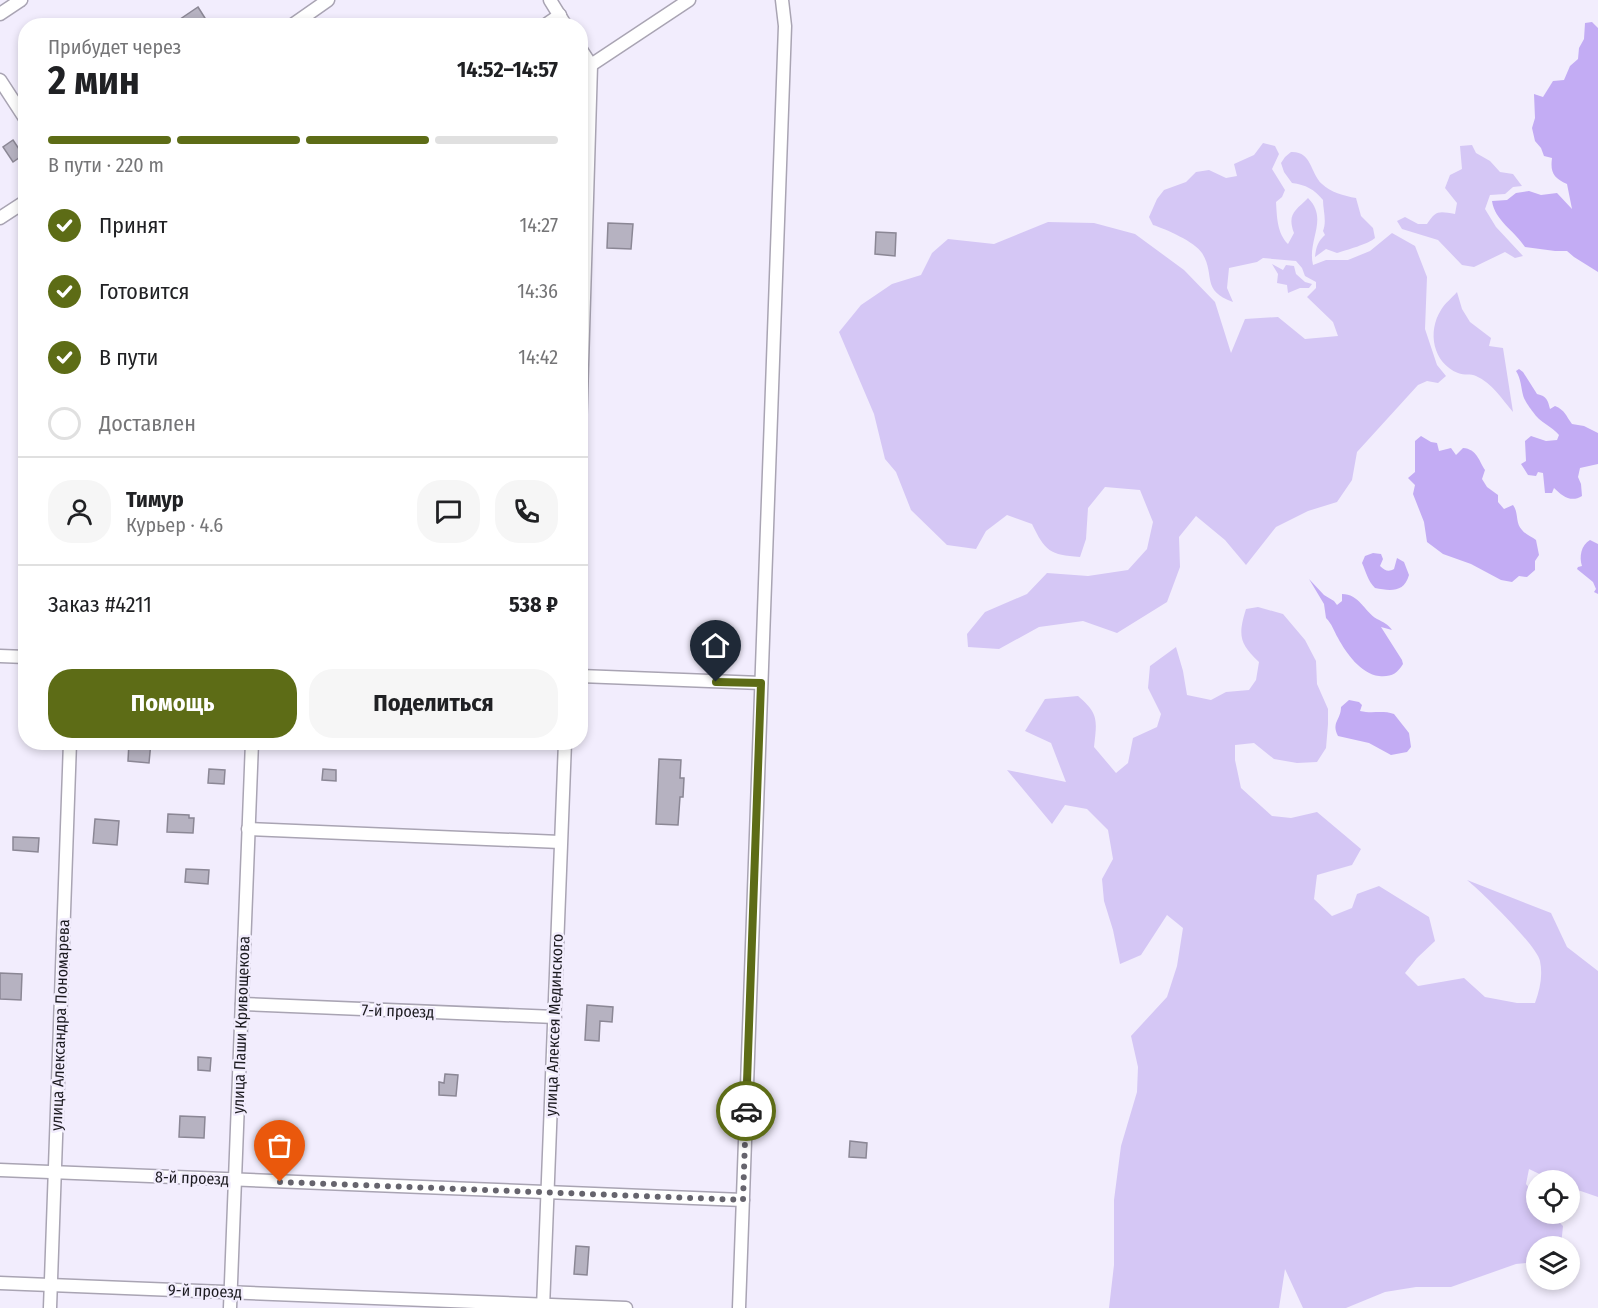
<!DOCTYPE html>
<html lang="ru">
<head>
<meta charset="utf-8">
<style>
  :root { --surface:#fff; --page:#f6f6f6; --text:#202124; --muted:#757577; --line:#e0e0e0; --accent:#5d6c16 }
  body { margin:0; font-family:"Fira Sans Condensed",sans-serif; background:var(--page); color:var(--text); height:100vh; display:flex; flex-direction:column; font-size:22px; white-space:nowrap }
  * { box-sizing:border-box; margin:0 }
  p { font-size:20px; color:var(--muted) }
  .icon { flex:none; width:33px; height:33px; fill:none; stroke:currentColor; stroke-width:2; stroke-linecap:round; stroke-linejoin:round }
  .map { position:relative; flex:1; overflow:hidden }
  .drawer { position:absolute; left:18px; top:18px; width:570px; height:732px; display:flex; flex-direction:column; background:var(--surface); border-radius:24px; box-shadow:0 3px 9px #0003 }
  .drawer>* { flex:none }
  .fabs { position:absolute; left:1526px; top:1170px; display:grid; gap:12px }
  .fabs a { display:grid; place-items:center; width:54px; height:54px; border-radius:50%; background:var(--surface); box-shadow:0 3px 9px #0003; font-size:30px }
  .pin { position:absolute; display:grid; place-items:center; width:51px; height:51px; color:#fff; margin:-62px -26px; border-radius:50% 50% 50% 0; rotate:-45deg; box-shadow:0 0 6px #0007 }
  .pin .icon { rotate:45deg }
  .courier { position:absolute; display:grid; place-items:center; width:60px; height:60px; margin:-30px; border:4px solid #5d6c16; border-radius:50%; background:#fff; color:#222; box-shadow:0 2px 8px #0007 }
  .headline em { font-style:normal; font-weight:700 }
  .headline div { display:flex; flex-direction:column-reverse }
  .headline { display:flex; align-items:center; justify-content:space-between; height:102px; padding:0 30px }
  h1 { font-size:39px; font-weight:700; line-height:45px }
  .bar { display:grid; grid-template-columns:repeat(4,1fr); gap:9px 6px; align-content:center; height:72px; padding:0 30px }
  .bar i { height:8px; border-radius:4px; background:var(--line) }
  .bar .current { background:var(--accent) }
  .bar p { grid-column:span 4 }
  .line { display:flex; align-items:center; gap:15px; padding:0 30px; border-top:2px solid var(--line) }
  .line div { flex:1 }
  .round { display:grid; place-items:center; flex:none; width:63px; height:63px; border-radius:24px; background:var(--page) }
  ol { padding:0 30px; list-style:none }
  li { display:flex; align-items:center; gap:18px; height:66px }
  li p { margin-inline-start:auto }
  li .icon { padding:6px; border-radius:50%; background:var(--accent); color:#fff; stroke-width:4 }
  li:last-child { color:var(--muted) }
  li i { width:33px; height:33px; border:3px solid var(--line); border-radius:50% }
  .button { display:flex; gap:12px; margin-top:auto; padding:12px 30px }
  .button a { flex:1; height:69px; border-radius:24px; background:var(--accent); color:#fff; font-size:24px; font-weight:700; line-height:69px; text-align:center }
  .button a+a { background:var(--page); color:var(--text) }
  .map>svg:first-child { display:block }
  .green { fill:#d5c7f5 }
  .water { fill:#c3acf4 }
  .building { fill:#b6b2c1; stroke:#8b8795; stroke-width:1.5 }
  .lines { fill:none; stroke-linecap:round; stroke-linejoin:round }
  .minor-casing { stroke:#a9a4b3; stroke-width:15 }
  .minor { stroke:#fff; stroke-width:12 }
  .done { stroke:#66646d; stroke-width:6; stroke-dasharray:0 10.8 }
  .route { stroke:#5d6c16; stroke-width:8 }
  .labels { text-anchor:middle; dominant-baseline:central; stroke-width:5; stroke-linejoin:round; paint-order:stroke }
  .street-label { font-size:16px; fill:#1b1a1f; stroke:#f2edfd }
</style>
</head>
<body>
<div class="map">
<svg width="1598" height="1308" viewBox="0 0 1598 1308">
  <rect width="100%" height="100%" fill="#f2edfd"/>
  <!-- green -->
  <g class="green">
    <path d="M1263,143L1275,146L1279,154L1272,169L1285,190L1282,197L1276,202C1277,217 1277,233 1288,244L1294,233C1287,214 1295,211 1308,198C1329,219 1307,240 1313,265L1326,260H1348L1370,251L1392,233L1415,246L1427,277L1425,329L1437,365L1446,376L1438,383L1427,381L1418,385L1357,452L1352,480L1337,502L1308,511L1276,527L1246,565L1225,540L1196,516L1179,537L1180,567L1167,602L1117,633L1083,621L1039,627L999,649L968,647L967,634L985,612L1027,594L1047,573L1088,576L1128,570L1147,549L1153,522L1140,490L1105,487L1088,508L1086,539L1080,557C1050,555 1045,551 1032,524L1007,515L986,531L976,549L947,545L911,510L896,472L885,459L874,414L839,332L861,305L892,284L921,275L932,253L948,239L994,244L1048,222L1094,223L1135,234L1184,270L1215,302L1231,353L1245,319L1278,317L1305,339L1338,336L1333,322L1307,297L1316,288V282L1305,276L1302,268L1296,261L1263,258L1257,262L1229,268L1227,288L1233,302C1200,290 1216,275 1202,253C1195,242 1166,229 1153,225L1149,217L1157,199L1164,190L1186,182L1196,172L1209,170L1226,178L1237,176L1234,164L1254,155Z"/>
    <path d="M1472,145L1476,153L1490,161L1500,172L1513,174L1522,186L1513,187L1505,194L1490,195L1485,209L1496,227L1523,256L1515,258L1505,252L1474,267L1462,265L1438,240L1402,229L1397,221L1405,217L1418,224H1427C1436,210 1439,211 1455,214L1457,203L1445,188L1450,175L1462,169L1460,146Z"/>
    <path d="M1291,152C1312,151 1310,173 1322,184C1330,192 1344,196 1356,198L1361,216L1373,228L1375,238C1369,244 1346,250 1337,253L1326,249L1315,257C1316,247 1318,241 1325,235L1323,231C1327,221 1323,210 1323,200C1314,189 1306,185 1292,183L1284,172L1281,163L1285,157Z"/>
    <polygon points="1272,264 1283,270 1286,265 1294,266 1296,274 1305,282 1312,284 1309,288 1300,288 1288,293 1287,285 1277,283 1278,274"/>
    <path d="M1457,292L1462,309L1470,322L1491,338L1489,346L1503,348L1513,412C1502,399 1492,383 1476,376C1471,373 1464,376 1458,373C1433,363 1427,332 1441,310C1445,303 1452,298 1457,292Z"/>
    <path d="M1258,607L1283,614L1305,640L1316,661L1317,684L1328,709V724L1326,748L1317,762L1297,763L1274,759L1254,743L1235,745V760L1241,788L1272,816L1291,818L1317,812L1361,849L1352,865L1317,875L1314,899L1332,916L1352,908L1357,894L1379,886L1429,917L1435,941L1417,958L1405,973L1418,986L1464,978L1485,997L1517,1003H1535C1540,989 1543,976 1540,961C1537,946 1481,891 1467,880L1551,913L1567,947L1598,971V1197L1569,1187V1180H1552L1529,1169L1526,1184L1536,1196V1214H1551L1563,1226L1561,1245L1536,1246V1262L1516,1264L1451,1287H1416L1385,1292L1346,1308H1303L1285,1269L1279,1308H1109L1114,1265V1200L1121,1146L1137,1092L1138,1067L1131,1036L1167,997L1177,966L1183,928L1167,915L1141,955L1120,964L1113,930L1104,901L1102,879L1113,859L1108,830L1087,809L1065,805L1052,824L1007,770L1066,782L1051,743L1025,731L1045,699L1078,696C1099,714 1097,720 1094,747L1116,773L1128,763L1133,738L1157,727L1161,714L1148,688L1150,666L1176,647L1183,671L1187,695L1211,700L1226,692L1249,690L1256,680L1259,662C1239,643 1238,635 1246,609Z"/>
  </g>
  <!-- water -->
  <g class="water">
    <path d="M1592,22L1598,28V272L1574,257L1567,251H1555L1525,247C1514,230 1495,221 1492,201L1507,200L1516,193L1529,191L1541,195L1557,193L1572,209L1567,184C1554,178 1550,173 1552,158L1544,156L1541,148L1535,141L1532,128L1535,118L1534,94L1543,97L1553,81L1564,80L1570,66L1578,59L1579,48L1584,39L1585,23Z"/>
    <path d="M1519,369L1523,372L1537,394C1547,396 1548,401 1550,409L1555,406C1565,410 1566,416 1572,424L1584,426L1598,433V464L1580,468L1578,477L1581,484L1582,496C1571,503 1562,496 1554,488L1552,493H1545L1543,473L1538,472L1536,476L1528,475L1521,464L1526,461L1525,441L1531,436L1546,441L1557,440L1559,435C1552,426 1540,423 1533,412C1530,408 1524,400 1523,395C1521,387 1521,379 1516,371Z"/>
    <path d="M1421,436L1431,442L1437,443L1439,451L1451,448L1456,455L1463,448C1477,449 1479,461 1485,470L1482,479L1487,487L1498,495V502L1504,509L1513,505C1519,513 1515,523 1522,530C1525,534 1532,537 1536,540L1539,555L1535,561V570L1527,577L1519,576L1512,582L1501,580L1471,564L1443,554L1427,542L1424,522L1413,494L1415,485L1408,478L1415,472V441Z"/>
    <path d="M1590,540L1598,544V594L1594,592L1596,589L1593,582L1577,569L1578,567L1582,566C1579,557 1581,545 1590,540Z"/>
    <path d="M1373,553L1381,554L1383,559L1380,566C1385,571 1389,572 1394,569L1397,558L1404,562L1409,575C1404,593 1390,591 1375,588C1368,581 1366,572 1362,563L1365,556Z"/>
    <path d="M1309,579L1324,595L1334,601L1337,605L1342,601V594C1359,594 1364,611 1377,619C1383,622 1388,624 1392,630L1381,627L1402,660L1403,664C1397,674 1391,677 1379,676C1361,674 1346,653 1338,638C1334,631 1332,624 1326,618L1324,604Z"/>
    <path d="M1349,700L1359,702L1362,705L1360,711C1372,714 1382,710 1394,714L1409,733L1411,747L1407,752L1391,755L1369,743L1338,736C1331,722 1341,720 1341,707Z"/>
  </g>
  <!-- building -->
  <g class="building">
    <polygon points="198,7 210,26 170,26"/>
    <polygon points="13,140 23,155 13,162 3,147"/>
    <polygon points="608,223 633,224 631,249 607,248"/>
    <polygon points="876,232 896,233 895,256 875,254"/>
    <polygon points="129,742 151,742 149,763 128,761"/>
    <polygon points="659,759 681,760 680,778 684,778 683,797 680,797 678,825 656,824"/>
    <polygon points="209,769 225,770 224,784 208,783"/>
    <polygon points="323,769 336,770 336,781 322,780"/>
    <polygon points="168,814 189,815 189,818 194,818 193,833 167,832"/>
    <polygon points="95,819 119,821 117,845 93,843"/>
    <polygon points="13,837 39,838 38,852 13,850"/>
    <polygon points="186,869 209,870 208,884 185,882"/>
    <polygon points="0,973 22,974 21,1000 0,999"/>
    <polygon points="587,1005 613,1007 612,1022 600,1021 599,1041 585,1040"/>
    <polygon points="198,1057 211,1058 210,1071 198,1070"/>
    <polygon points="445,1074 458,1075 456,1096 439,1095 439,1082 444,1083"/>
    <polygon points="180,1116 205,1117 204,1138 179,1137"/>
    <polygon points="850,1141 867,1143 866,1158 849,1157"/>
    <polygon points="576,1246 589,1247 587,1275 574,1274"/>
  </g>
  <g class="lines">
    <defs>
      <g id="minor">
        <polyline points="550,0 566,26"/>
        <polyline points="0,14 21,0"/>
        <polyline points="291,26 328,0"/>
        <polyline points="544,26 560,15"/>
        <polyline points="580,48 591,65 580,431"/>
        <polyline points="591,65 689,0"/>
        <polyline points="0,80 26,120"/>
        <polyline points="0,218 26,201"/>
        <polyline points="0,656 26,657"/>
        <polyline points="580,676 761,683"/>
        <polyline points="248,829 560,842"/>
        <polyline points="242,1004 555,1017"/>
        <polyline points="0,1170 743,1200"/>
        <polyline points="0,1283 626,1308"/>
        <polyline points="50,1308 70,742"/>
        <polyline points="230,1308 252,742"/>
        <polyline points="543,1308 565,742"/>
        <polyline points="739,1308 785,26 782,0"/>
      </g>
    </defs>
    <!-- minor casing -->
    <use href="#minor" class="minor-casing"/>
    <!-- minor -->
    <use href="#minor" class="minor"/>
  </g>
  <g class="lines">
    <!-- done -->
    <polyline class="done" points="280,1182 743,1200 746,1111"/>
    <!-- route -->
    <polyline class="route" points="716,682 761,683 746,1111"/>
  </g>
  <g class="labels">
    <!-- street labels -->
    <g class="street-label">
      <text transform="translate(398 1011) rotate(2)">7-й проезд</text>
      <text transform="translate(60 1025) rotate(-88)">улица Александра Пономарева</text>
      <text transform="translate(241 1025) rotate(-88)">улица Паши Кривощекова</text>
      <text transform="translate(554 1025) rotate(-88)">улица Алексея Мединского</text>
      <text transform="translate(192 1178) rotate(2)">8-й проезд</text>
      <text transform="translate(205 1291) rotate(2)">9-й проезд</text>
    </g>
  </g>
</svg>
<div class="fabs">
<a><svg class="icon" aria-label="locate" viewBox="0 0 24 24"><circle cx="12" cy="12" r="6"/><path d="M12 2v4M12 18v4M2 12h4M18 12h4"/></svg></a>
<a><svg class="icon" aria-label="layers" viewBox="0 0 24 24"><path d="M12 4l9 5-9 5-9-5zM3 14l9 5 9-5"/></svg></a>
</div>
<div class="pin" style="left:280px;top:1182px;background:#ea580c"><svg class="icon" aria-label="bag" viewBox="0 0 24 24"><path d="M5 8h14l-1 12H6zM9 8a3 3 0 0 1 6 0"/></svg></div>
<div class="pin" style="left:716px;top:682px;background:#1f2937"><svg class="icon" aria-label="home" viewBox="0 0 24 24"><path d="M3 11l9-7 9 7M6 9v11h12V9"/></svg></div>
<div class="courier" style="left:746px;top:1111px"><svg class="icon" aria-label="car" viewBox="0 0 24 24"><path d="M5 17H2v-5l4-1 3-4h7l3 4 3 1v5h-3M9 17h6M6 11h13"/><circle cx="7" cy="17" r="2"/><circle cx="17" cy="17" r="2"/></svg></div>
<section class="drawer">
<div class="headline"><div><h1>2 мин</h1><p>Прибудет через</p></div><em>14:52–14:57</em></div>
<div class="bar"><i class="current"></i><i class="current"></i><i class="current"></i><i></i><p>В пути · 220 m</p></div>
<ol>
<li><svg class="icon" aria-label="check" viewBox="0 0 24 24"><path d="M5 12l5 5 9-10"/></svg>Принят<p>14:27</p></li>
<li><svg class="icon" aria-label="check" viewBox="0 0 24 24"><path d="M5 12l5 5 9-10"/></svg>Готовится<p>14:36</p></li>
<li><svg class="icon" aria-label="check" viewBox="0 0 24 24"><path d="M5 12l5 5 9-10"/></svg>В пути<p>14:42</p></li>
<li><i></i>Доставлен</li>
</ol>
<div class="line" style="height:108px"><a class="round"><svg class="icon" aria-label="person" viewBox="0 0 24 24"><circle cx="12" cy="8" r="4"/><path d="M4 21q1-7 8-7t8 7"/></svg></a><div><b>Тимур</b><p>Курьер · 4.6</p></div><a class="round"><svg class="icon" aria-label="chat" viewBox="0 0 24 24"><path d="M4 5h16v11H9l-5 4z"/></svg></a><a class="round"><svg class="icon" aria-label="phone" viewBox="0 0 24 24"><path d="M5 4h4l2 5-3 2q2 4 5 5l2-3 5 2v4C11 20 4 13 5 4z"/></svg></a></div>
<div class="line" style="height:78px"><div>Заказ #4211</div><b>538 ₽</b></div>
<div class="button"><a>Помощь</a><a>Поделиться</a></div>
</section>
</div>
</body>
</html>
